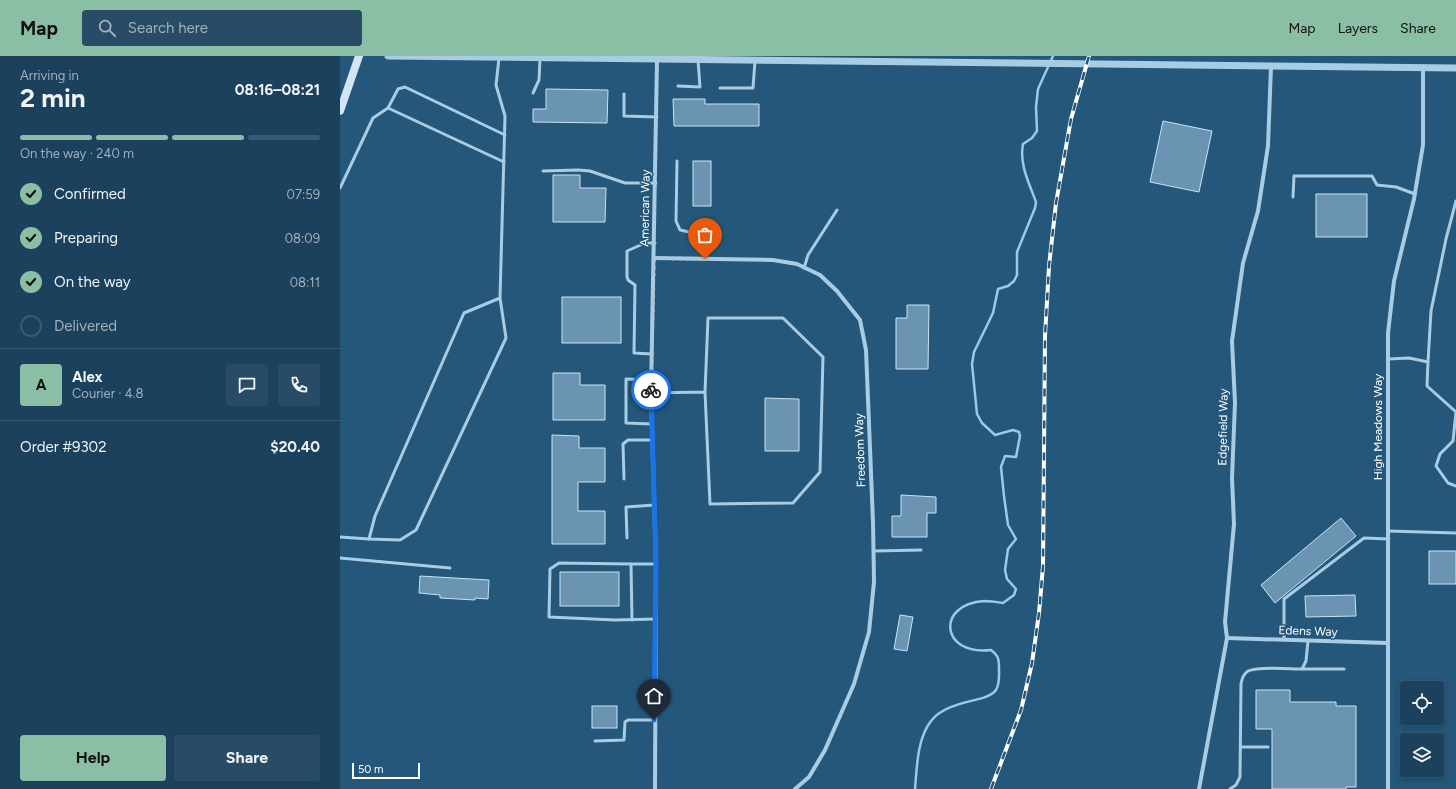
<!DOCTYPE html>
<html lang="en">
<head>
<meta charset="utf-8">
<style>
  :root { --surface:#1b415c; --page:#284c65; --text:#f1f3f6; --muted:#a0afbb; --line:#395a72; --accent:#8abfa5 }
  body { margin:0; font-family:Figtree,sans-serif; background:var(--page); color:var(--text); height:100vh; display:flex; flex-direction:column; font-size:15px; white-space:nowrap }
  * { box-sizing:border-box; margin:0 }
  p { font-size:13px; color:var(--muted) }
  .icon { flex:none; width:22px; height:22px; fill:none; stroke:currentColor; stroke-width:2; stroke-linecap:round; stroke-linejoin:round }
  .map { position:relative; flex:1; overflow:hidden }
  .details { display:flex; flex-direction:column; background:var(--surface); width:340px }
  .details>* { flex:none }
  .buttons { position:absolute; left:1060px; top:625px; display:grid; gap:8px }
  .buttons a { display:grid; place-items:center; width:44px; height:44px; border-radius:4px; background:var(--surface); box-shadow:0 2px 6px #0003,0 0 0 1px var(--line); font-size:20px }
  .scale { position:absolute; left:12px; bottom:10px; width:68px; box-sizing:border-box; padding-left:4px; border:2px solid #fff; border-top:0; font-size:11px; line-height:14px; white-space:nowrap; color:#fff; -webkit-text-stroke:3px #24577a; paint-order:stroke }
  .pin { position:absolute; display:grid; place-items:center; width:34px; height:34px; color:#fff; margin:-41px -17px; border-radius:50% 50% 50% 0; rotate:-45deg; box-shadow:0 0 4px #0007 }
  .pin .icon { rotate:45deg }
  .courier { position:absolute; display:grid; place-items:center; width:40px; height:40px; margin:-20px; border:3px solid #1a73e8; border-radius:50%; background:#fff; color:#222; box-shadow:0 1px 5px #0007 }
  .head em { font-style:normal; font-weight:700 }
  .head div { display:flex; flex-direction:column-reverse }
  .head { display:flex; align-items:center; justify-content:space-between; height:68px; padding:0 20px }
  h1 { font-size:26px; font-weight:700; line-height:30px }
  .bar { display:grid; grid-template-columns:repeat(4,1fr); gap:6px 4px; align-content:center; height:48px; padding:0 20px }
  .bar i { height:5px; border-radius:3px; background:var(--line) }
  .bar .active { background:var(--accent) }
  .bar p { grid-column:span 4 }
  .line { display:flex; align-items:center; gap:10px; padding:0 20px; border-top:1px solid var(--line) }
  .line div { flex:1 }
  .round { display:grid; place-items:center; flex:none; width:42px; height:42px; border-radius:4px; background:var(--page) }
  ol { padding:0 20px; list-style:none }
  li { display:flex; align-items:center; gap:12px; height:44px }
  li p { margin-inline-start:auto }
  li .icon { padding:4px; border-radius:50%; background:var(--accent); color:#111; stroke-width:4 }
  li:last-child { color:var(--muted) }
  li i { width:22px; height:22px; border:2px solid var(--line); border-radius:50% }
  .action { display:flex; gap:8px; margin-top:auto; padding:8px 20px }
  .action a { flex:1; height:46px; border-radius:4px; background:var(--accent); color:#111; font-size:16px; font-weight:700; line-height:46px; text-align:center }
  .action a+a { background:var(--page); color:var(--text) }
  header { display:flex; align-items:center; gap:24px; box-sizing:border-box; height:56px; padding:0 20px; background:var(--accent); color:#111 }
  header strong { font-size:19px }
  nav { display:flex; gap:22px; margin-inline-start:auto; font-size:14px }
  .search { width:280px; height:36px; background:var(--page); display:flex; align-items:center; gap:10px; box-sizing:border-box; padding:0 14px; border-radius:4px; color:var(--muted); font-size:15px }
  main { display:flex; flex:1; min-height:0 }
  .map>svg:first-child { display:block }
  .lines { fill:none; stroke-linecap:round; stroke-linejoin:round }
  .stream { stroke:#9cc9e5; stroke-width:2.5 }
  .building { fill:#6a94b2; stroke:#cae3f4 }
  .service { stroke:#a8cce4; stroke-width:3 }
  .minor { stroke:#a8cce4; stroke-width:4 }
  .tertiary { stroke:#a8cce4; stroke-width:7 }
  .secondary { stroke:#d1e5f4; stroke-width:8 }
  .rail-casing { stroke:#fff; stroke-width:4 }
  .rail { stroke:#24577a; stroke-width:2.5; stroke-dasharray:8; stroke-linecap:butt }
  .done { stroke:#b2c4d0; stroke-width:4; stroke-dasharray:0 7.2 }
  .route { stroke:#1a73e8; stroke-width:5 }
  .labels { text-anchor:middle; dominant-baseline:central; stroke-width:3; stroke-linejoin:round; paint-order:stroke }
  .street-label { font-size:12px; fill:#fff; stroke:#24577a }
</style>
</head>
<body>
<header>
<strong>Map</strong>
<div class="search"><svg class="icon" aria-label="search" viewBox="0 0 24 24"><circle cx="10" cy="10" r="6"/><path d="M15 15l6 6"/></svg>Search here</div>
<nav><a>Map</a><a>Layers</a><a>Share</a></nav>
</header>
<main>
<section class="details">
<div class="head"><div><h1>2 min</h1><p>Arriving in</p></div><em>08:16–08:21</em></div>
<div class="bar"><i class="active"></i><i class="active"></i><i class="active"></i><i></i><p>On the way · 240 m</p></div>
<ol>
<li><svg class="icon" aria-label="check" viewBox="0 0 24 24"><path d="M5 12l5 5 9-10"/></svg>Confirmed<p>07:59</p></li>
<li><svg class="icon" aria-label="check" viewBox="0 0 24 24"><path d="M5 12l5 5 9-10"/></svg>Preparing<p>08:09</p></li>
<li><svg class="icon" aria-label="check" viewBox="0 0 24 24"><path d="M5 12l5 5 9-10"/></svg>On the way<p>08:11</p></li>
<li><i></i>Delivered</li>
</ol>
<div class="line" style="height:72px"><b class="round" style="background:var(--accent);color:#111">A</b><div><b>Alex</b><p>Courier · 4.8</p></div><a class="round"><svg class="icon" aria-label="chat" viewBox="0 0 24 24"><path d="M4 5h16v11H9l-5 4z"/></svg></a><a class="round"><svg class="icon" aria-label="phone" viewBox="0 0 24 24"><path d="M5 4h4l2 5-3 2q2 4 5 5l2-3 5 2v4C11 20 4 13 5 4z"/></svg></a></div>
<div class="line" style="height:52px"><div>Order #9302</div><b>$20.40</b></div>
<div class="action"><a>Help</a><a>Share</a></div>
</section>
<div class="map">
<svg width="1116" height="733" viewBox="0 0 1116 733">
  <rect width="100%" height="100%" fill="#24577a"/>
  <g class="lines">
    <!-- stream -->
    <path class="stream" d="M575,733C577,711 577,683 591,665C608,643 647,647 656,634C660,627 659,620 659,613C659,604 659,600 651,594C600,600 596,548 644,545C650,545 657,546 663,547L674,539L676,533L667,523L665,514L668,493L676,483L668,469L664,440L661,411L665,400L676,401L680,380L679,376L673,374L655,379L642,367L637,358L632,308L634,296L653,257L658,233L668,230L674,225L677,219V196L695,152L696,146C689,127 679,108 683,88L692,82L697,75L696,51L698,33L713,0"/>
  </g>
  <!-- building -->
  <g class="building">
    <polygon points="206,33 268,34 267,67 193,66 193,53 206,53"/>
    <polygon points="333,43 365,43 365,48 419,48 419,70 334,70"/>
    <polygon points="823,65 872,75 859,136 810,126"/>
    <rect x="353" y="105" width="18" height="45"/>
    <polygon points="213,119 240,119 240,132 266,132 265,166 213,166"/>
    <rect x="976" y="138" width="51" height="43"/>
    <rect x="222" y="241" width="59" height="46"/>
    <polygon points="567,249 589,249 588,313 556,313 556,262 567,262"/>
    <polygon points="213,317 240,317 240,329 265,329 265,364 213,364"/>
    <polygon points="425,342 459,343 459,395 425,395"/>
    <polygon points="212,379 239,380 239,392 265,392 265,426 238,426 238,455 265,455 265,488 212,488"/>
    <polygon points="561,439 596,441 596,457 587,457 587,481 552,481 552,460 561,460"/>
    <polygon points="1001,462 1016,480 935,547 921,529"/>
    <rect x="1089" y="495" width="27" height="33"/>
    <rect x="220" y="516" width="59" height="34"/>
    <polygon points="80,520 149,524 148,543 135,542 135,544 100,542 100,539 79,537"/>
    <polygon points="1015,539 1016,560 966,561 965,540"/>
    <polygon points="560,559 573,561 567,595 554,593"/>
    <polygon points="916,634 950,634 950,646 996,646 996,650 1016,650 1016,731 1006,731 1006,733 932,733 932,673 916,673"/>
    <rect x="252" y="650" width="25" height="22"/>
  </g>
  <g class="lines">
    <!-- service -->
    <g class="service">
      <polyline points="159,2 156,29 165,60 160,242 124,257 35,460 29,483 60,484 76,474 166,282 160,242"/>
      <polyline points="338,30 360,31 358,4"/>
      <polyline points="380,32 413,32 415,5"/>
      <polyline points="193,37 199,24 200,3"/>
      <polyline points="284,38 284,60 317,61"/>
      <polyline points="48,52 58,33 65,31 165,79"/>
      <polyline points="337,105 336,165 340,174 363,179 365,203"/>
      <polyline points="203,115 238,114 250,115 285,127 316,127"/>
      <polyline points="0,132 33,62 48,52 164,106"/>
      <polyline points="953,141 954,120 1032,120 1037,129 1056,131 1075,138"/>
      <polyline points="464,212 468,199 497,154"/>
      <polyline points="312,298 294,297 295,229 288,224 287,221 287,195 305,187 315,187"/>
      <polyline points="1048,303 1069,302 1088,306 1087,330 1116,356 1113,385 1100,398 1096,410 1108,427 1116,430"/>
      <polyline points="1088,306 1091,255 1106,183 1116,145"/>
      <polyline points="311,324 286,323 286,367 312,368"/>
      <polyline points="311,337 365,336 368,262 443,262 483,301 480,416 453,447 370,448 365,336"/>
      <polyline points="284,423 283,388 288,384 312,384"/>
      <polyline points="1048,475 1116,477"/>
      <polyline points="0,481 29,483"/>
      <polyline points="287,482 286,451 315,449"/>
      <polyline points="534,495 581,494"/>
      <polyline points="0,502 110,512"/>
      <polyline points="291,508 219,507 210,513 209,561 275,564 316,563"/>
      <polyline points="292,564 291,508 316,508"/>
      <polyline points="944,584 944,543 1024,482 1049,483"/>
      <polyline points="962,613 1004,613"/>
      <polyline points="255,685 284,684 285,666 288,664 314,664"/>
      <polyline points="901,691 928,691"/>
      <path d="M890,733L896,729L900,721L901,628C902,623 903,618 908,615C919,610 949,613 962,613L966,605L968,585"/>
    </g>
    <!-- minor -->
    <g class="minor">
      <polyline points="314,202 433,204 457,208 480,219 497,235 520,264 526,294 533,466 534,526 529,576 514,628 485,694 469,721 455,733"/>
      <polyline points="887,582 1048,587"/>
      <polyline points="315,733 316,508 311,337 317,4"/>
      <polyline points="859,733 887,582 885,566 894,468 892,422 895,347 892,285 903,207 918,155 928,90 931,10"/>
      <polyline points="1048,733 1048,277 1054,225 1074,143 1083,89 1083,12"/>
    </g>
    <!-- tertiary -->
    <polyline class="tertiary" points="48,0 1116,12"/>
    <!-- secondary -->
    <polyline class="secondary" points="0,55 19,0"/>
    <defs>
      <polyline id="rail" points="651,733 681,654 692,607 699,557 703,510 705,280 709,210 716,147 731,63 749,0"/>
    </defs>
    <!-- rail casing -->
    <use href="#rail" class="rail-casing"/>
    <!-- rail -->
    <use href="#rail" class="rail"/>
  </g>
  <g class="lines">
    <!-- done -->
    <polyline class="done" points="311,334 314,202 365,203"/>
    <!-- route -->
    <polyline class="route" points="311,334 316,508 314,664"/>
  </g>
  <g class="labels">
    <!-- street labels -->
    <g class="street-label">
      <text transform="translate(305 152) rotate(-89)">American Way</text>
      <text transform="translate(883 371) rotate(-89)">Edgefield Way</text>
      <text transform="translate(1038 371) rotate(-90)">High Meadows Way</text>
      <text transform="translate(520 394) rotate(-92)">Freedom Way</text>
      <text transform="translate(968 575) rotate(2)">Edens Way</text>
    </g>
  </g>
</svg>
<div class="buttons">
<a><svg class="icon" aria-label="locate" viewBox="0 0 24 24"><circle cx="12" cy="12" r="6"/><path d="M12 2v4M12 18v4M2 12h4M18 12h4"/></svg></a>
<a><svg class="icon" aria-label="layers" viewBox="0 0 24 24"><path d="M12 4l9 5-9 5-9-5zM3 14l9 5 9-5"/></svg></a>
</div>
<div class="scale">50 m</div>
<div class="pin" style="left:365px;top:203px;background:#ea580c"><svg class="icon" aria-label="bag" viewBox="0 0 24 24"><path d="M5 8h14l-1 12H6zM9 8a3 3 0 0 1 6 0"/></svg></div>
<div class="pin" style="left:314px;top:664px;background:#1f2937"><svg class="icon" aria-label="home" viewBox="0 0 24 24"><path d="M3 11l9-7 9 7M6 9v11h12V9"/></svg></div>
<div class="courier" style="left:311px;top:334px"><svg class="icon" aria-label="bike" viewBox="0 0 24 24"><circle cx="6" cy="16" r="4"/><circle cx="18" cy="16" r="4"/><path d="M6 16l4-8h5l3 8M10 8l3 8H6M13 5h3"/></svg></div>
</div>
</main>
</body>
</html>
